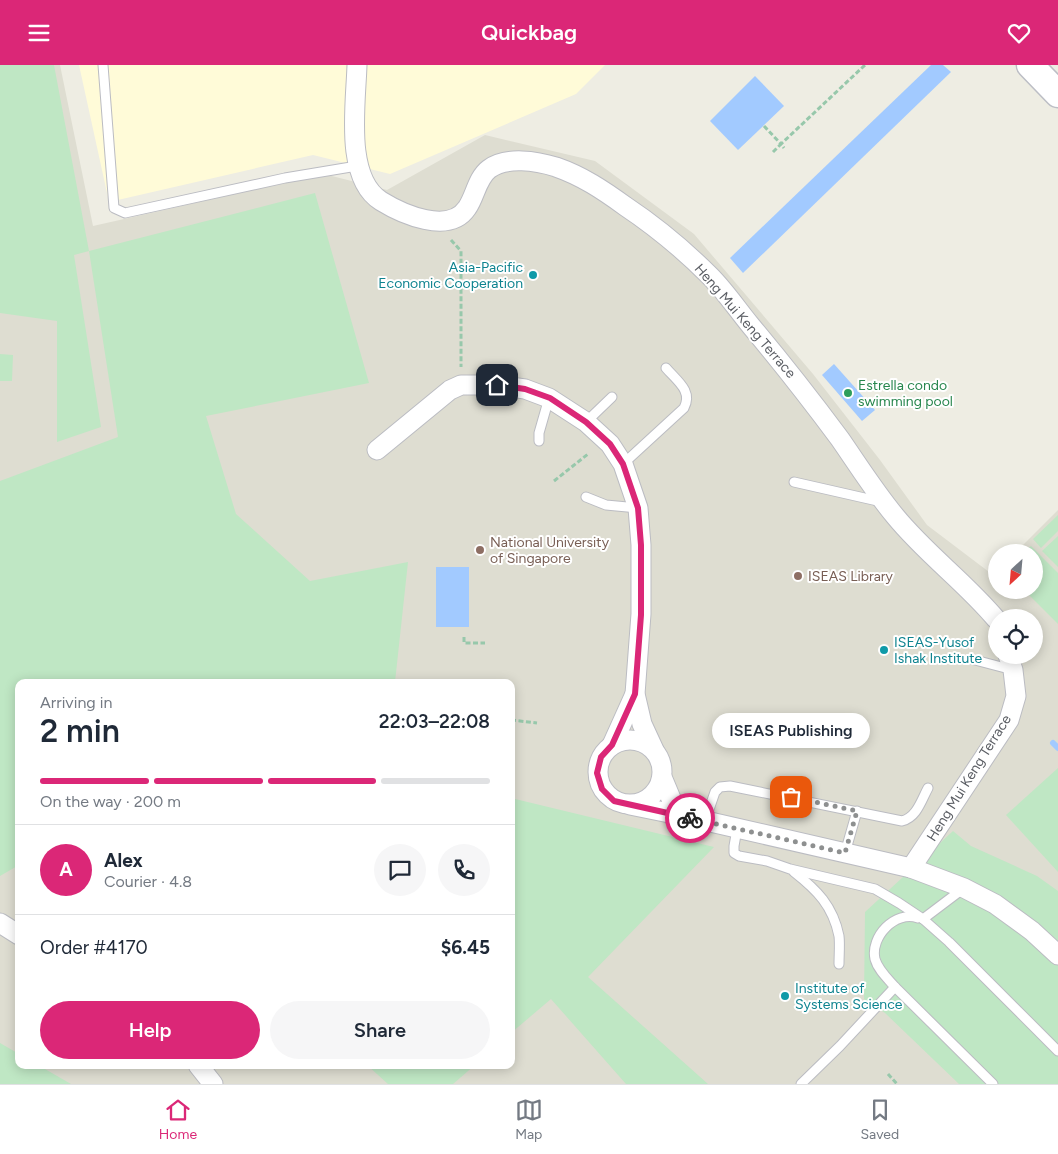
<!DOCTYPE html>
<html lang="en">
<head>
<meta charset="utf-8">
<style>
  :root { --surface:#fff; --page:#f6f6f7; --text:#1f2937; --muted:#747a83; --line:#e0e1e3; --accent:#db2777 }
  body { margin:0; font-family:Figtree,sans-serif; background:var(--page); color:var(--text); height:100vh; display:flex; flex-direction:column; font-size:19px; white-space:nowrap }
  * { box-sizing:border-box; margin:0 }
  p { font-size:16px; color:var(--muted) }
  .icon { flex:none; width:28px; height:28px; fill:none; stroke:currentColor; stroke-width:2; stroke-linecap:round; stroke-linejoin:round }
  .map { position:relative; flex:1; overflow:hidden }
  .sheet { position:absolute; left:15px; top:614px; width:500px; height:390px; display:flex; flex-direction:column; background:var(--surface); border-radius:10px; box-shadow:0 2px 12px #0003 }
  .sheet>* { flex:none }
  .needle { width:32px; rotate:206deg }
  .tools { position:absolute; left:988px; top:479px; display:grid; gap:10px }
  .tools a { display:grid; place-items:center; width:55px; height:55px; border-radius:50%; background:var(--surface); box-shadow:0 2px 12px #0003; font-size:25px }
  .pin { position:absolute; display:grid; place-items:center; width:42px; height:42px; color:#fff; margin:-21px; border-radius:10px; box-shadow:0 2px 8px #0006 }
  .courier { position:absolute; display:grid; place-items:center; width:50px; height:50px; margin:-25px; border:4px solid #db2777; border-radius:50%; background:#fff; color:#222; box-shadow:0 1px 6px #0007 }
  .bubble { position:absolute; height:35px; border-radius:18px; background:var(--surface); box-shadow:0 2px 12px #0003; font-size:16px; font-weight:600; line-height:35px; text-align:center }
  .head em { font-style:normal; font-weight:600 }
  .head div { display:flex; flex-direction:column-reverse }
  .head { display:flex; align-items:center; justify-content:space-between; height:85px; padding:0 25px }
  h1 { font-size:32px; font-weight:600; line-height:38px }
  .bar { display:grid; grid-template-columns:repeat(4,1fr); gap:8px 5px; align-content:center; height:60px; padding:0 25px }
  .bar i { height:6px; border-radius:4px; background:var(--line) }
  .bar .active { background:var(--accent) }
  .bar p { grid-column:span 4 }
  .line { display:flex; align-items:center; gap:12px; padding:0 25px; border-top:1px solid var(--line) }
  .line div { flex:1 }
  .round { display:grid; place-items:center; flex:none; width:52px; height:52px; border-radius:26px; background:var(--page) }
  .cta { display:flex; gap:10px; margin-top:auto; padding:10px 25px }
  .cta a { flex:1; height:58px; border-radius:30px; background:var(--accent); color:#fff; font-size:20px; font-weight:600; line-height:58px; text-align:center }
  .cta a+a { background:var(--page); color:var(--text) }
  header { display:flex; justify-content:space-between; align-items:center; height:65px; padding:0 25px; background:var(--accent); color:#fff; font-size:22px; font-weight:600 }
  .tab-bar { display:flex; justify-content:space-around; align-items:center; height:70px; border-top:1px solid var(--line); background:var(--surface); font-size:14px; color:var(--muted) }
  .tab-bar a { display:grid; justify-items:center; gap:2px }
  .tab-bar .active { color:var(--accent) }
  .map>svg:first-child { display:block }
  .commercial { fill:#fffbd8 }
  .education { fill:#deddd1; fill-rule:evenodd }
  .green { fill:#bfe7c4 }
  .water { fill:#a2caff }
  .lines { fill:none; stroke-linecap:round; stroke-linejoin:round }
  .stream { stroke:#a2caff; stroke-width:6 }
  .service-casing { stroke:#bbbcc2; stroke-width:11 }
  .minor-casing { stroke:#bbbcc2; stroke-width:21 }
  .secondary-casing { stroke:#bcbec5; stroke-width:29 }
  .path { stroke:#97c8ab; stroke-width:3; stroke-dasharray:5 2.5; stroke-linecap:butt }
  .service { stroke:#fff; stroke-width:9 }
  .minor { stroke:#fff; stroke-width:19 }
  .secondary { stroke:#fff; stroke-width:26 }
  .done { stroke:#8e9090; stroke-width:5; stroke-dasharray:0 9 }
  .route { stroke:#db2777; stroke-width:6 }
  .culture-dot { fill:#0f9aa8; stroke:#fff; stroke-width:2 }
  .leisure-dot { fill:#2e9e5b; stroke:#fff; stroke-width:2 }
  .education-dot { fill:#8d6e63; stroke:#fff; stroke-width:2 }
  .labels { text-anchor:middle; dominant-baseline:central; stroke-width:4; stroke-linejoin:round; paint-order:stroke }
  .culture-label { font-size:14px; fill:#0d838f; stroke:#fff; text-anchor:start }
  .street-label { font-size:14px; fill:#5b5e64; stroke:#fff }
  .leisure-label { font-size:14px; fill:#27864d; stroke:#fff; text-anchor:start }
  .education-label { font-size:14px; fill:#785e54; stroke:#fff; text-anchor:start }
</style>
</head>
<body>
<header><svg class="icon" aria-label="menu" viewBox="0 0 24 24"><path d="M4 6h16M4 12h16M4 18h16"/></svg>Quickbag<svg class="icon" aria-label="heart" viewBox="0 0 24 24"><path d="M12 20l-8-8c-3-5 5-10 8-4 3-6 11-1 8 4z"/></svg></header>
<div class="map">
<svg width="1058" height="1019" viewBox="0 0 1058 1019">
  <rect width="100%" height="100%" fill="#eeede3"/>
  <!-- commercial -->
  <polygon class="commercial" points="79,0 605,0 576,29 390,109 313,90 109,137"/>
  <!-- education -->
  <path class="education" d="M0,0H60L93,161L324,109L387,125L485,70L595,96L694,169L813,309L880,395L927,460L993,510L996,507V525H1034V488L1016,487L1058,445V1019H0ZM996,552H1034V590H996ZM19,618H511V1000H19Z"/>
  <!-- green -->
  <g class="green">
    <polygon points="0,0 54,0 89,186 315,128 369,318 206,351 236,449 310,516 408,497 395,617 19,618 19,800 0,811 0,416 118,372 89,186 74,190 101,362 57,377 57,256 0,248"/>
    <polygon points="0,289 13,290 12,316 0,316"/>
    <polygon points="1058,450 1058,466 1041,483 1033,474"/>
    <polygon points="1058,471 1058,502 1042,486"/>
    <polygon points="1031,481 1058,508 1058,559 1024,525 1034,525 1034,488 1024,487"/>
    <polygon points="1058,703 1058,807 1006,750"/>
    <polygon points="511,733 714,782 588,912 708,1019 626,1019 551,934 511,968"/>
    <polygon points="953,766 971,781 1037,811 1058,826 1058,1019 959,1019 885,948 864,934 865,847"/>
    <polygon points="0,978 19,989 19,1000 38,1000 71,1019 0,1019"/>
    <polygon points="367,1000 475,1000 453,1019 388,1019"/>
  </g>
  <!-- water -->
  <g class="water">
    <polygon points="931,0 943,0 951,7 743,208 730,193"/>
    <polygon points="755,11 784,41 738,85 710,56"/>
    <polygon points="834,299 875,345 862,356 822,310"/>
    <rect x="436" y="502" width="33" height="60"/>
  </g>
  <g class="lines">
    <!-- stream -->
    <polyline class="stream" points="1053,678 1058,683"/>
    <defs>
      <g id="service">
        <polyline points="103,0 114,143 125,148 285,113 357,101"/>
        <polyline points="586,357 612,332"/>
        <polyline points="539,376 539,368 549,333"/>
        <path d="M623,399L684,343C693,326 677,316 666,303"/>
        <polyline points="794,417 882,437"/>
        <polyline points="586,432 606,440 638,443"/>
        <polyline points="971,594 1013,605"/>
        <path d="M705,756L715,727L720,722L730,721L902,756C917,752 921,736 928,723"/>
        <polyline points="737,764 734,781 734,788 739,791 767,796 790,804 875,824 899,838 923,854 949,877 1058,986"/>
        <polyline points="845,788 857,746"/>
        <path d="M794,807C817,825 833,841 839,871C840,879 839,890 839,899"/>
        <path d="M918,853C895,845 870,872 875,894C878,905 888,914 895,922L993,1019"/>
        <polyline points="923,854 964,823"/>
        <polyline points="801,1019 840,981 895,922"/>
      </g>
      <g id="minor">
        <path d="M357,0C356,38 344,113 381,136C402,149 449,170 467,143C475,132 477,113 489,104C506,91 537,96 556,102C582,111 603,125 625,141C655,161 684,185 710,211C725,226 737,244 751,261C782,298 811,335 840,374C858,400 875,427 895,451C926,489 965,517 996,554"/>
        <polyline points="377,385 450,325 461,320 497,320 525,324 549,333 586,357 610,379 623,399 638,443 641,480 641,549 635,629 642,659 654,685"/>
        <circle cx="630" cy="707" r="32"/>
        <polyline points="612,680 635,629"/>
        <polyline points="662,712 672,736 684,751"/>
        <polyline points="630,740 684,751 911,803 964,823 995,839 1032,866 1058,890"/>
        <polyline points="911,803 1009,655 1016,631 1013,605 1008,590"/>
        <polyline points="0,858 19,870"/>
        <polyline points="198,1000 213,1019"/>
      </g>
      <polyline id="secondary" points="1030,0 1058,29"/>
    </defs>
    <!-- service casing -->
    <use href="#service" class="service-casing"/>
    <!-- minor casing -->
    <use href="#minor" class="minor-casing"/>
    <!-- secondary casing -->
    <use href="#secondary" class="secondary-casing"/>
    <!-- path -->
    <g class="path">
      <polyline points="764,61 781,79 865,0"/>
      <polyline points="773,87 781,79 784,83"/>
      <polyline points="451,175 461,186 461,302"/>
      <polyline points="554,416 588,389"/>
      <polyline points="464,572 464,578 485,578"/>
      <polyline points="511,655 537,658"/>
      <polyline points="888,1009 897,1019"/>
    </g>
    <!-- service -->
    <use href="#service" class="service"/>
    <!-- minor -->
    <use href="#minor" class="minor"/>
    <!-- secondary -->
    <use href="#secondary" class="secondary"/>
  </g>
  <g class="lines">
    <!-- done -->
    <polyline class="done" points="690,753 845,788 857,746 791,732"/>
    <!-- route -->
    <polyline class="route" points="497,320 525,324 550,333 586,357 610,379 623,399 638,443 641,480 641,550 635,629 612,680 601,692 597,708 602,724 614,736 690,753"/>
  </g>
  <!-- markers -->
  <g class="culture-dot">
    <circle cx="533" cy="210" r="5"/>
    <circle cx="884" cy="585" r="5"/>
    <circle cx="785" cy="931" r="5"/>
  </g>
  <circle class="leisure-dot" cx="848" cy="328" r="5"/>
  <g class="education-dot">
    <circle cx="480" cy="485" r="5"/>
    <circle cx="798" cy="511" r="5"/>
  </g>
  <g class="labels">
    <!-- culture labels -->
    <g class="culture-label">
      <text x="523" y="202" text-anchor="end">Asia-Pacific<tspan x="523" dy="16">Economic Cooperation</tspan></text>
      <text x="894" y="577">ISEAS-Yusof<tspan x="894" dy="16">Ishak Institute</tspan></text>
      <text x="795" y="923">Institute of<tspan x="795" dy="16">Systems Science</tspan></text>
    </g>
    <!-- street labels -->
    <g class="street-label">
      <text transform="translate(745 256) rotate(49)">Heng Mui Keng Terrace</text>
      <text transform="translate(969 713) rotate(-58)">Heng Mui Keng Terrace</text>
    </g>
    <!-- leisure labels -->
    <g class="leisure-label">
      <text x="858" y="320">Estrella condo<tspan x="858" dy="16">swimming pool</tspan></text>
    </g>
    <!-- education labels -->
    <g class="education-label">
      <text x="490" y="477">National University<tspan x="490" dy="16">of Singapore</tspan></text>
      <text x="808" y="511">ISEAS Library</text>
    </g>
  </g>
</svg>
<div class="tools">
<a><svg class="needle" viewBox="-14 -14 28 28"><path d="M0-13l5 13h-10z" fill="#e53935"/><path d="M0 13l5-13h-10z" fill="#747a83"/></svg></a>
<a><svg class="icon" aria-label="locate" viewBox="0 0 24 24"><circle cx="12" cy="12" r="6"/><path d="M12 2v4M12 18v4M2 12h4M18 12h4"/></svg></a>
</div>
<div class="pin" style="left:791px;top:732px;background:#ea580c"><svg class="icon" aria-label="bag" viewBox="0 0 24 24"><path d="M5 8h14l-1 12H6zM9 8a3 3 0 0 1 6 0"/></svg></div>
<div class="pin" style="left:497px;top:320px;background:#1f2937"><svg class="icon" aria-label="home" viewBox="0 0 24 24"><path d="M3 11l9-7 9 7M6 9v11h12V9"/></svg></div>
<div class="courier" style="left:690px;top:753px"><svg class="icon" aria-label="bike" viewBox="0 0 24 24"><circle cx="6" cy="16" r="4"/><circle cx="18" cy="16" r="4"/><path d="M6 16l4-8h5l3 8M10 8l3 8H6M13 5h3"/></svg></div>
<div class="bubble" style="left:712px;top:648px;width:158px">ISEAS Publishing</div>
<section class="sheet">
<div class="head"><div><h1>2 min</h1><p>Arriving in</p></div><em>22:03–22:08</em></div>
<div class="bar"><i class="active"></i><i class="active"></i><i class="active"></i><i></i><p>On the way · 200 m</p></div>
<div class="line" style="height:90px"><b class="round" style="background:var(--accent);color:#fff">A</b><div><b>Alex</b><p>Courier · 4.8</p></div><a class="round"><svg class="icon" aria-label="chat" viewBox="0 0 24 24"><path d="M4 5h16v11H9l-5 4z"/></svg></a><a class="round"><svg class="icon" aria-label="phone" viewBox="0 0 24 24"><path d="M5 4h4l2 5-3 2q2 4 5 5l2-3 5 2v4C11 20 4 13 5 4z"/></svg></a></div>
<div class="line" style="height:65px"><div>Order #4170</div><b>$6.45</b></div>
<div class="cta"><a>Help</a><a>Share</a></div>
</section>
</div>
<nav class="tab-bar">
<a class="active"><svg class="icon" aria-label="home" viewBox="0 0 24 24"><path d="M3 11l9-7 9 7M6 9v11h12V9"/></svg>Home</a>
<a><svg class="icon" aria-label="map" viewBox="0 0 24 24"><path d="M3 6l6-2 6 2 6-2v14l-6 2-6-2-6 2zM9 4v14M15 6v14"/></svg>Map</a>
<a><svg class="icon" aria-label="saved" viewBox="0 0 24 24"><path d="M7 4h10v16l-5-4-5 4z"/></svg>Saved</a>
</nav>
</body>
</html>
